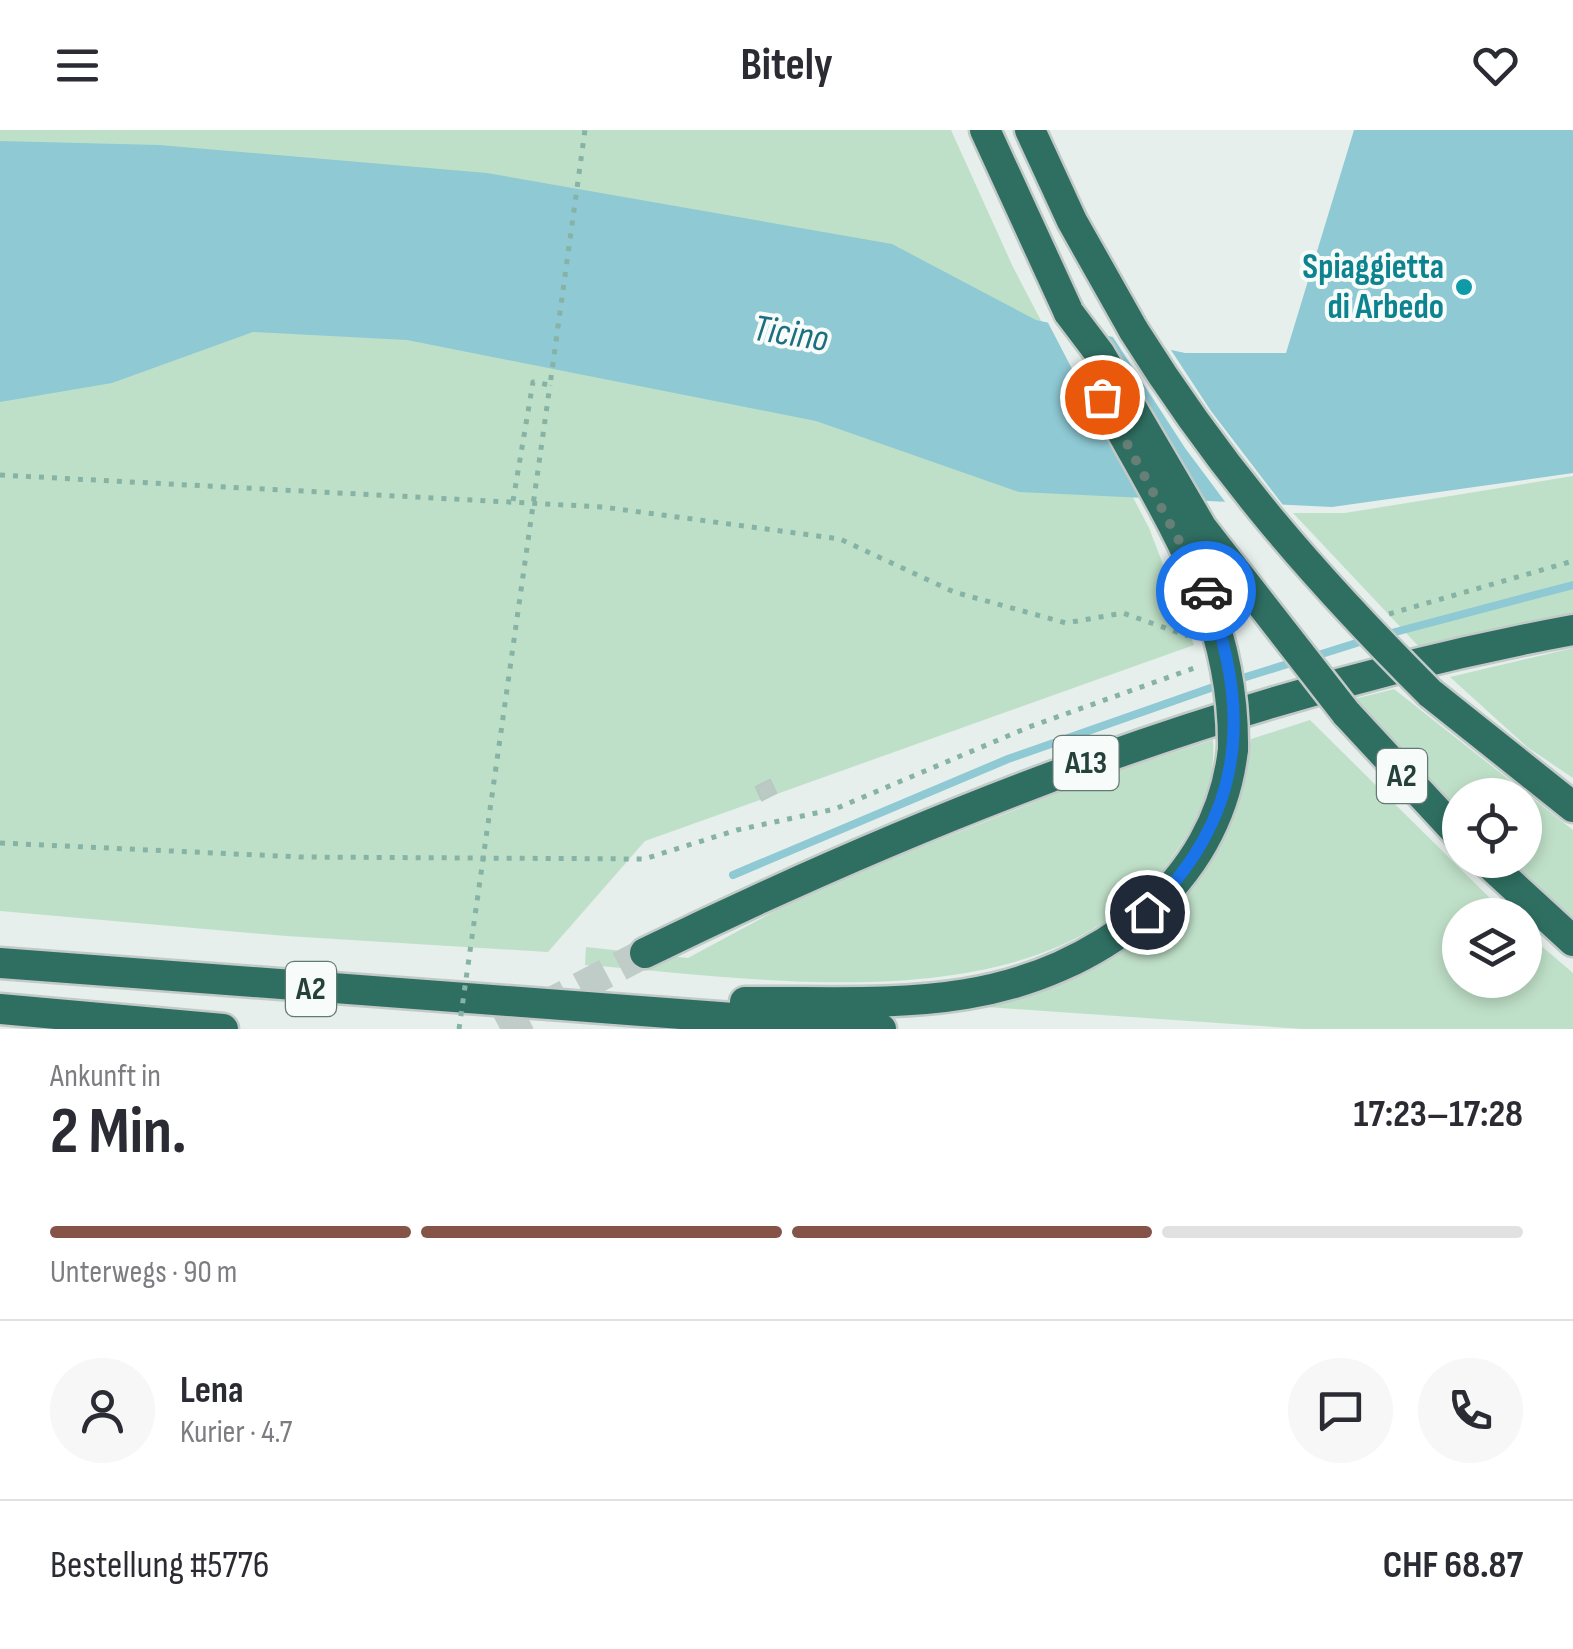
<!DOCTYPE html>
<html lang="de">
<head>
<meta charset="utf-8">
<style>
  :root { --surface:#fff; --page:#f7f7f7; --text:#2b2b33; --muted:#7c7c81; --line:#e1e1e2; --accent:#855347 }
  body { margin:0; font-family:"Sofia Sans Condensed",sans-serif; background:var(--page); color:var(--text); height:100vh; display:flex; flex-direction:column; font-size:38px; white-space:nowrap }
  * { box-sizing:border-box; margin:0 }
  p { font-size:32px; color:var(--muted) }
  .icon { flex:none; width:55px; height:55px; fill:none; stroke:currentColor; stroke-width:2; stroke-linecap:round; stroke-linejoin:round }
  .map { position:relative; height:899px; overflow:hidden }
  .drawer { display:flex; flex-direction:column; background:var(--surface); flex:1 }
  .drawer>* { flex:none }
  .controls { position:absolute; left:1442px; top:648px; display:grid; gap:20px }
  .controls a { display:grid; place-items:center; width:100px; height:100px; border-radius:50%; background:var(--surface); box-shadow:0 5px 15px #0003; font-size:50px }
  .pin { position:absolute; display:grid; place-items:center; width:85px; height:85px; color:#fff; margin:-42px; border:5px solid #fff; border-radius:50%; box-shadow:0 2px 10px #0007 }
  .courier { position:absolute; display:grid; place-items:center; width:100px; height:100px; margin:-50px; border:8px solid #1a73e8; border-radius:50%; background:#fff; color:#222; box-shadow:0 2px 12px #0007 }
  .summary em { font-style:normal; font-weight:700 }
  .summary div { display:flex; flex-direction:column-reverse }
  .summary { display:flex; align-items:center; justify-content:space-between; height:170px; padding:0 50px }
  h1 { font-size:65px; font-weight:700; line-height:75px }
  .bar { display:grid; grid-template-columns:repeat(4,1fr); gap:15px 10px; align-content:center; height:120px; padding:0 50px }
  .bar i { height:12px; border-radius:8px; background:var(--line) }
  .bar .on { background:var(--accent) }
  .bar p { grid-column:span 4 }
  .line { display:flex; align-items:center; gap:25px; padding:0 50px; border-top:2px solid var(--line) }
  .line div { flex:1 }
  .round { display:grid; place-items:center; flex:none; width:105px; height:105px; border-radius:52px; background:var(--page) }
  header { display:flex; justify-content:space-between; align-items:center; height:130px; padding:0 50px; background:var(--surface); font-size:45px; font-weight:700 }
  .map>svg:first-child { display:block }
  .green { fill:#bfe0c8 }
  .water { fill:#8ec9d4 }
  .pier { fill:#e6efeb }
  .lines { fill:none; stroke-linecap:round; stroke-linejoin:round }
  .stream { stroke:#8ec9d4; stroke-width:8 }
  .building { fill:#bbcac4; stroke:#b8c9c2; stroke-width:2.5 }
  .highway-tunnel { stroke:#bfccc8; stroke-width:30; stroke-dasharray:30 15; stroke-linecap:butt }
  .highway-casing { stroke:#c2cac8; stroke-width:35 }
  .path { stroke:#86b3a5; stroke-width:5; stroke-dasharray:5 8; stroke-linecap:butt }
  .highway { stroke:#2f6f62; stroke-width:30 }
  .highway-bridge-casing { stroke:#c2cac8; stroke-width:35; stroke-linecap:butt }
  .path-bridge { stroke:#86b3a5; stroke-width:5; stroke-dasharray:5 8; stroke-linecap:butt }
  .highway-bridge { stroke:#2f6f62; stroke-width:30 }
  .done { stroke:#687f78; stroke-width:10; stroke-dasharray:0 18 }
  .route { stroke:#1a73e8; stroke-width:12 }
  .culture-dot { fill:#0f9aa8; stroke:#f7fbf9; stroke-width:4 }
  .labels { text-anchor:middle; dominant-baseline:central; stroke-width:8; stroke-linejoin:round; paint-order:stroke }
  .shield { fill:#f7fbf9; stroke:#637a73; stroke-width:2.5 }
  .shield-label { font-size:32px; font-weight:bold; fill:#24423a }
  .culture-label { font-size:35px; font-weight:bold; fill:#0d838f; stroke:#f7fbf9; text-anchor:end }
  .water-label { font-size:38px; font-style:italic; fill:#1c6f80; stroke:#f7fbf9 }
</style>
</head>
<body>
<header><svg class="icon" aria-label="menu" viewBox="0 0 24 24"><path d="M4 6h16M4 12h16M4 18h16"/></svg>Bitely<svg class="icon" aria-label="heart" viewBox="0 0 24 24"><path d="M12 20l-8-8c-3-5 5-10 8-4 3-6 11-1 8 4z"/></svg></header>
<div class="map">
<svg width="1573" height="899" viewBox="0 0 1573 899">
  <rect width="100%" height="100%" fill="#e6efeb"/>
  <!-- green -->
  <g class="green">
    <polygon points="0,0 951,0 1013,137 1149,398 1194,515 645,711 548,822 286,806 0,781"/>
    <polygon points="1573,346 1573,486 1423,521 1293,383 1345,383"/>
    <polygon points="1573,518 1573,648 1527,617 1450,547"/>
    <polygon points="1394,559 1573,700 1573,799 1499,730 1525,730 1525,665 1460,665 1460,691 1354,569"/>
    <polygon points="1310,590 1507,785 1460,785 1460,850 1525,850 1525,802 1573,843 1573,899 1303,899 973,876 1085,837 1235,675 1251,609"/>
    <path d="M1213,610C1216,655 1197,693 1171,729C1046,899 765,848 585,835L586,817L688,828L788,774L890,729L1106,644Z"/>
  </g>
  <!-- water -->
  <polygon class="water" points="1354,0 1573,0 1573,343 1332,377 1019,362 816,291 407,210 253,202 112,253 0,272 0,11 159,15 487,43 892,114 1036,190 1185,223 1286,223"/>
  <!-- pier -->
  <g class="pier">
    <polygon points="1045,187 1100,199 1205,376 1142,373"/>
    <polygon points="1109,201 1167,214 1211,281 1286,379 1229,377 1185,318"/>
  </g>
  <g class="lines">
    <!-- stream -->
    <g class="stream">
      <polyline points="1384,505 1573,455"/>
      <polyline points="1312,527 1366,510"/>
      <polyline points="1236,550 1294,532"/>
      <polyline points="733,745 1008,629 1222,554"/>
    </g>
  </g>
  <!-- building -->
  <polygon class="building" points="770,650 776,663 762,670 756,657"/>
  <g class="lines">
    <!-- highway-tunnel -->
    <polyline class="highway-tunnel" points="500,899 645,823"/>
    <defs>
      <g id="highway">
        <polyline points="985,0 1069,183"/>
        <polyline points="1030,0 1072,91 1134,201"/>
        <polyline points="1430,563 1573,677"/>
        <polyline points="1346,583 1460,706"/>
        <polyline points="1485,730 1573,811"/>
        <path d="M645,823C940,679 1248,560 1573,500"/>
        <polyline points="0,833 881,899"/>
        <path d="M745,872C818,871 894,876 966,864C1096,843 1218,756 1233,619"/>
        <polyline points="0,879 223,899"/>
      </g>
    </defs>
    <!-- highway casing -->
    <use href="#highway" class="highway-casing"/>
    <!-- path -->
    <g class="path">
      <polyline points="0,345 603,377 840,409 954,462 1066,493 1123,483 1188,506"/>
      <polyline points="513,371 533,252 550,255 585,0"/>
      <polyline points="1389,484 1573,431"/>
      <polyline points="0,713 300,727 644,729 737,700 835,679 1029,597 1200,536"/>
    </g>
    <!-- highway -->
    <use href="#highway" class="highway"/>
    <defs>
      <g id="highway-bridge">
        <polyline points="1069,183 1100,224 1202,398 1346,583"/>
        <path d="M1134,201C1221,340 1314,447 1430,563"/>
        <path d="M1111,282C1172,394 1235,486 1233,619"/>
      </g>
    </defs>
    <!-- highway-bridge casing -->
    <use href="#highway-bridge" class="highway-bridge-casing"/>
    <!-- path-bridge -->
    <polyline class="path-bridge" points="459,899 550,255"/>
    <!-- highway-bridge -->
    <use href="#highway-bridge" class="highway-bridge"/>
  </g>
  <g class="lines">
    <!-- done -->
    <polyline class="done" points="1102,267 1206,461"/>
    <!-- route -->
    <path class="route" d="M1147,782C1243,689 1254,584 1206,461"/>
  </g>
  <!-- markers -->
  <circle class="culture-dot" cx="1464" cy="157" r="10"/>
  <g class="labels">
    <!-- shield labels -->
    <g class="shield">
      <rect x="1053.5" y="606" width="65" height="54" rx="8"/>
      <rect x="1377" y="619" width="50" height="54" rx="8"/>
      <rect x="286" y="832" width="50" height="54" rx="8"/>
    </g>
    <g class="shield-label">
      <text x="1086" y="633">A13</text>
      <text x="1402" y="646">A2</text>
      <text x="311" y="859">A2</text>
    </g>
    <!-- culture labels -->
    <g class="culture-label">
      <text x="1444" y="137">Spiaggietta<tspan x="1444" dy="40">di Arbedo</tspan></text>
    </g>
    <!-- water labels -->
    <g class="water-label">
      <text transform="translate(791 204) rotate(9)">Ticino</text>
    </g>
  </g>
</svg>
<div class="controls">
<a><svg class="icon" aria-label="locate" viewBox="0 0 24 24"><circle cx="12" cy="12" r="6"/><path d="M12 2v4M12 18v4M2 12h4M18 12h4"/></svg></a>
<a><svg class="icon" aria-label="layers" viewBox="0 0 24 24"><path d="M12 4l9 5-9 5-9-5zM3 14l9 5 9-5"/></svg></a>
</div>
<div class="pin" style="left:1102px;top:267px;background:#ea580c"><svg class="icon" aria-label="bag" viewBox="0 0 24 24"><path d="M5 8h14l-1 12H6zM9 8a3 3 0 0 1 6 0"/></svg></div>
<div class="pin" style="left:1147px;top:782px;background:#1f2937"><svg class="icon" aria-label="home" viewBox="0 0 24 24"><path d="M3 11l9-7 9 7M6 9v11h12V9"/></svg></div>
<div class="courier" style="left:1206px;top:461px"><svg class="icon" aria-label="car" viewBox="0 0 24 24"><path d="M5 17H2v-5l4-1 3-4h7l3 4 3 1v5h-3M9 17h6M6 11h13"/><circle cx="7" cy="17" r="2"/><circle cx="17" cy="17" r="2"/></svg></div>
</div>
<section class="drawer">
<div class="summary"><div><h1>2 Min.</h1><p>Ankunft in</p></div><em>17:23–17:28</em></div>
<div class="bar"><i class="on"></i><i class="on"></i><i class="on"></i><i></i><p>Unterwegs · 90 m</p></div>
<div class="line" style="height:180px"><a class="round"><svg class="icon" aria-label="person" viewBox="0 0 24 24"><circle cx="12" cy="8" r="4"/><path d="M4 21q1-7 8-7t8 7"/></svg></a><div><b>Lena</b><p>Kurier · 4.7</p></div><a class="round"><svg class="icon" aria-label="chat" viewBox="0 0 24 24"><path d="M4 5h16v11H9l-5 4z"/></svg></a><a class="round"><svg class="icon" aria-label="phone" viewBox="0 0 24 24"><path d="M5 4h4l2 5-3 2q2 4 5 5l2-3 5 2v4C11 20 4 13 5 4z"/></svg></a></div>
<div class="line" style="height:130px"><div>Bestellung #5776</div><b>CHF 68.87</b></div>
</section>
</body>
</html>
